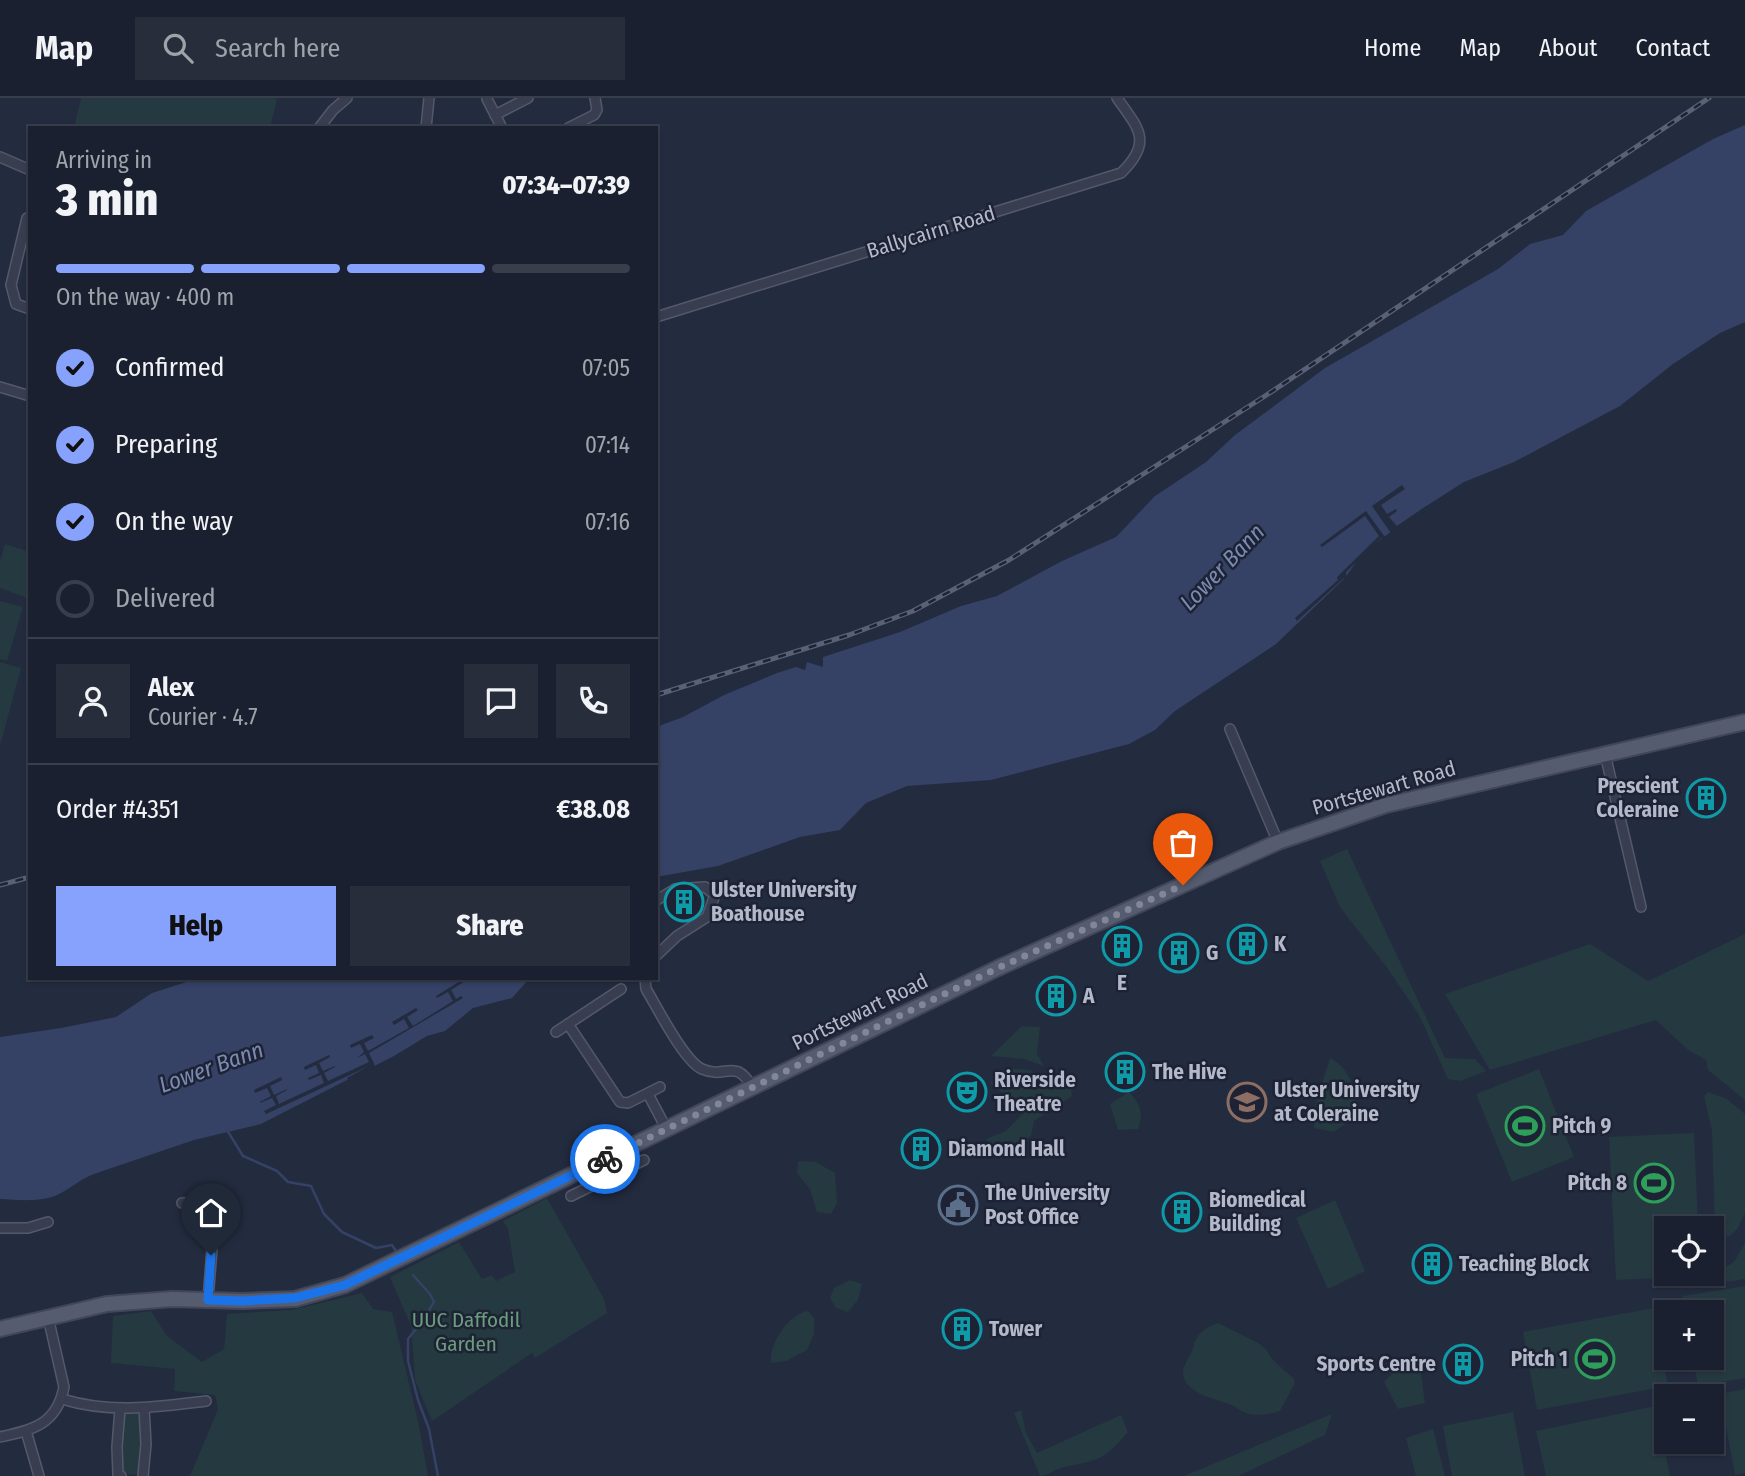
<!DOCTYPE html>
<html lang="en">
<head>
<meta charset="utf-8">
<style>
  :root { --surface:#1a202f; --page:#272d3b; --text:#f1f3f6; --muted:#9fa3aa; --line:#383e4b; --accent:#87a2fc }
  body { margin:0; font-family:"Fira Sans Condensed",sans-serif; background:var(--page); color:var(--text); height:100vh; display:flex; flex-direction:column; font-size:26px; white-space:nowrap }
  * { box-sizing:border-box; margin:0 }
  p { font-size:23px; color:var(--muted) }
  .icon { flex:none; width:38px; height:38px; fill:none; stroke:currentColor; stroke-width:2; stroke-linecap:round; stroke-linejoin:round }
  .map { position:relative; flex:1; overflow:hidden }
  .drawer { position:absolute; left:28px; top:28px; width:630px; height:854px; display:flex; flex-direction:column; background:var(--surface); border-radius:0px; box-shadow:0 2px 5px #0004,0 0 0 2px var(--line) }
  .drawer>* { flex:none }
  .fabs { position:absolute; left:1654px; top:1118px; display:grid; gap:14px }
  .fabs a { display:grid; place-items:center; width:70px; height:70px; border-radius:0px; background:var(--surface); box-shadow:0 2px 5px #0004,0 0 0 2px var(--line); font-size:35px }
  .pin { position:absolute; display:grid; place-items:center; width:60px; height:60px; color:#fff; margin:-72px -30px; border-radius:50% 50% 50% 0; rotate:-45deg; box-shadow:0 0 7px #0007 }
  .pin .icon { rotate:45deg }
  .courier { position:absolute; display:grid; place-items:center; width:70px; height:70px; margin:-35px; border:5px solid #1a73e8; border-radius:50%; background:#fff; color:#222; box-shadow:0 2px 9px #0007 }
  .head em { font-style:normal; font-weight:800 }
  .head div { display:flex; flex-direction:column-reverse }
  .head { display:flex; align-items:center; justify-content:space-between; height:119px; padding:0 28px }
  h1 { font-size:46px; font-weight:800; line-height:52px }
  .bar { display:grid; grid-template-columns:repeat(4,1fr); gap:10px 7px; align-content:center; height:84px; padding:0 28px }
  .bar i { height:9px; border-radius:5px; background:var(--line) }
  .bar .on { background:var(--accent) }
  .bar p { grid-column:span 4 }
  .line { display:flex; align-items:center; gap:18px; padding:0 28px; border-top:2px solid var(--line) }
  .line div { flex:1 }
  .round { display:grid; place-items:center; flex:none; width:74px; height:74px; border-radius:0px; background:var(--page) }
  ol { padding:0 28px; list-style:none }
  li { display:flex; align-items:center; gap:21px; height:77px }
  li p { margin-inline-start:auto }
  li .icon { padding:7px; border-radius:50%; background:var(--accent); color:#111; stroke-width:4 }
  li:last-child { color:var(--muted) }
  li i { width:38px; height:38px; border:4px solid var(--line); border-radius:50% }
  .action { display:flex; gap:14px; margin-top:auto; padding:14px 28px }
  .action a { flex:1; height:80px; border-radius:0px; background:var(--accent); color:#111; font-size:28px; font-weight:800; line-height:80px; text-align:center }
  .action a+a { background:var(--page); color:var(--text) }
  header { display:flex; align-items:center; gap:42px; box-sizing:border-box; height:98px; padding:0 35px; background:var(--surface); border-bottom:2px solid var(--line) }
  header strong { font-size:33px }
  nav { display:flex; gap:38px; margin-inline-start:auto; font-size:24px }
  .search { width:490px; height:63px; background:var(--page); display:flex; align-items:center; gap:18px; box-sizing:border-box; padding:0 24px; border-radius:0px; color:var(--muted); font-size:26px }
  .map>svg:first-child { display:block }
  .green { fill:#253940 }
  .water { fill:#354165 }
  .pier { fill:#232b3f }
  .lines { fill:none; stroke-linecap:round; stroke-linejoin:round }
  .stream { stroke:#354165; stroke-width:2.5 }
  .minor-casing { stroke:#53596a; stroke-width:12 }
  .primary-casing { stroke:#414758; stroke-width:18 }
  .minor { stroke:#383e4f; stroke-width:9 }
  .primary { stroke:#565c6f; stroke-width:14 }
  .rail-casing { stroke:#596176; stroke-width:5 }
  .rail { stroke:#1d2334; stroke-width:2.5; stroke-dasharray:8; stroke-linecap:butt }
  .done { stroke:#818799; stroke-width:7; stroke-dasharray:0 12.6 }
  .route { stroke:#1a73e8; stroke-width:9 }
  .labels { text-anchor:middle; dominant-baseline:central; stroke-width:5; stroke-linejoin:round; paint-order:stroke }
  .street-label { font-size:21px; fill:#b4b9ca; stroke:#1d2334 }
  .poi-label { font-size:21px; font-weight:bold; fill:#b4b9ca; stroke:#1d2334; text-anchor:start }
  .park-label { font-size:21px; fill:#6a9c7d; stroke:#1d2334 }
  .water-label { font-size:23px; font-style:italic; fill:#7b8ab2; stroke:#1d2334 }
</style>
</head>
<body>
<header>
<strong>Map</strong>
<div class="search"><svg class="icon" aria-label="search" viewBox="0 0 24 24"><circle cx="10" cy="10" r="6"/><path d="M15 15l6 6"/></svg>Search here</div>
<nav><a>Home</a><a>Map</a><a>About</a><a>Contact</a></nav>
</header>
<div class="map">
<svg width="1745" height="1378" viewBox="0 0 1745 1378">
  <rect width="100%" height="100%" fill="#232b3f"/>
  <!-- green -->
  <g class="green">
    <polygon points="81,0 274,0 277,1 270,30 74,30"/>
    <polygon points="5,446 30,454 30,501 0,490 0,463"/>
    <polygon points="0,503 23,509 7,563 0,561"/>
    <polygon points="0,564 21,570 0,648"/>
    <polygon points="1347,751 1445,960 1475,961 1486,973 1460,983 1448,981 1419,917 1388,871 1340,809 1320,763"/>
    <polygon points="1745,836 1745,1002 1708,972 1706,962 1688,952 1656,922 1490,972 1445,896 1590,846 1648,883"/>
    <polygon points="1022,928 1040,929 1037,956 1044,968 1024,961 991,958"/>
    <path d="M1330,960C1352,972 1353,989 1357,1012L1349,1023L1334,1034L1314,1030V1012Z"/>
    <polygon points="1007,970 1029,972 1071,989 1072,998 1034,1023 1031,1038 997,1056 986,1041 1006,1033 1024,1014 1016,1002 994,990 990,984"/>
    <polygon points="1539,971 1574,1059 1512,1084 1476,996"/>
    <path d="M1129,994C1140,1005 1144,1016 1138,1031L1118,1032L1110,1006Z"/>
    <polygon points="1708,994 1727,1001 1745,1016 1745,1116 1737,1131 1729,1139 1719,1136 1715,1131 1712,1033 1704,998"/>
    <polygon points="1694,1035 1698,1130 1666,1130 1666,1176 1700,1178 1616,1182 1609,1039"/>
    <polygon points="798,1063 816,1064 835,1075 837,1105 831,1116 817,1114 810,1091 797,1075"/>
    <polygon points="547,1100 604,1201 607,1215 535,1260 532,1255 432,1323 415,1282 411,1228 390,1179 459,1144 482,1181 492,1177 496,1183 515,1174 508,1131 503,1123"/>
    <polygon points="1335,1102 1365,1173 1328,1191 1296,1120"/>
    <polygon points="1745,1145 1745,1181 1701,1188 1701,1183 1734,1164"/>
    <polygon points="850,1182 862,1186 858,1202 848,1214 836,1210 830,1200 834,1190"/>
    <polygon points="1745,1188 1745,1280 1698,1288 1693,1260 1712,1260 1712,1214 1685,1214 1683,1198"/>
    <polygon points="362,1195 373,1211 392,1214 418,1323 428,1378 190,1378 218,1311 215,1297 174,1293 175,1271 111,1265 113,1218 151,1213 167,1238 202,1264 224,1251 227,1216 291,1212"/>
    <polygon points="1654,1210 1668,1288 1537,1312 1523,1234"/>
    <path d="M808,1213L814,1220V1236L807,1252L786,1263L771,1265C768,1246 789,1216 808,1213Z"/>
    <path d="M1218,1225L1258,1245L1266,1251L1272,1261L1294,1281V1287L1280,1313C1272,1316 1258,1318 1249,1316C1241,1314 1236,1308 1229,1306C1215,1301 1183,1295 1183,1274C1183,1267 1191,1258 1193,1250C1196,1236 1205,1229 1218,1225Z"/>
    <polygon points="1420,1269 1425,1305 1398,1311 1384,1284 1393,1275"/>
    <polygon points="1745,1291 1745,1375 1735,1377 1720,1296"/>
    <polygon points="1656,1308 1670,1378 1546,1378 1536,1333"/>
    <path d="M1021,1312L1026,1335L1037,1355L1121,1317L1128,1334C1101,1365 1099,1361 1061,1370C1053,1372 1049,1378 1040,1378L1014,1315Z"/>
    <path d="M130,1313L137,1314L142,1325L140,1375C132,1378 128,1378 122,1371L123,1319Z"/>
    <polygon points="1513,1314 1525,1378 1452,1378 1443,1328"/>
    <polygon points="1332,1316 1325,1337 1238,1378 1184,1378"/>
    <polygon points="1433,1331 1445,1378 1416,1378 1406,1340"/>
  </g>
  <!-- water -->
  <g class="water">
    <polygon points="1745,27 1745,224 1720,235 1673,266 1620,308 1514,364 1464,384 1428,407 1363,454 1345,480 1276,546 1175,613 1155,632 1129,646 991,682 907,688 866,705 840,732 800,739 718,768 656,779 656,629 683,619 724,597 777,575 796,569 805,572 807,564 823,569 823,559 900,534 961,508 997,498 1062,463 1116,439 1155,398 1206,364 1235,337 1325,270 1498,171 1530,146 1563,137 1586,113 1713,41"/>
    <path d="M199,880H530L512,900L473,910L445,933L427,938L394,958L261,1026L194,1042L94,1076C80,1081 69,1092 55,1098C39,1104 17,1102 0,1101V939L61,930L116,919L152,895Z"/>
  </g>
  <!-- pier -->
  <g class="pier">
    <polygon points="1402,387 1405,391 1381,407 1387,416 1396,411 1397,413 1389,419 1397,428 1426,408 1427,410 1393,438 1372,408"/>
    <polygon points="1366,413 1387,442 1385,444 1381,440 1346,474 1347,483 1344,480 1297,523 1295,520 1338,482 1337,479 1379,438 1365,418 1322,449 1320,447"/>
    <polygon points="465,880 470,880 451,892 456,901 461,898 463,900 369,955 375,968 349,984 347,980 369,968 266,1016 264,1013 276,1007 272,1000 260,1005 260,1004 271,998 267,990 255,995 254,992 281,979 282,982 270,988 274,997 287,991 287,992 276,998 279,1006 324,985 321,977 309,982 308,980 319,975 316,967 305,972 304,969 329,957 330,959 319,965 323,973 335,968 335,969 324,975 328,983 369,964 365,956 357,960 364,954 360,946 351,950 350,947 372,937 374,940 364,945 368,953 409,930 404,921 394,927 392,924 416,910 418,912 407,919 413,928 453,903 448,894 437,900 436,898"/>
  </g>
  <g class="lines">
    <!-- stream -->
    <g class="stream">
      <polyline points="227,1032 243,1058 277,1073 288,1084 311,1088 324,1116 342,1134 376,1150 392,1147 396,1153"/>
      <polyline points="413,1177 430,1196 434,1204 421,1225 408,1241 408,1263 418,1302 429,1331 438,1378"/>
    </g>
    <defs>
      <g id="minor">
        <polyline points="487,1 502,30"/>
        <polyline points="495,17 528,0"/>
        <polyline points="319,30 333,12 347,0"/>
        <polyline points="426,30 429,0"/>
        <polyline points="568,30 594,17 597,12 595,0"/>
        <polyline points="0,59 30,72"/>
        <polyline points="27,120 11,187 16,206 30,211"/>
        <path d="M656,219L1121,75C1153,44 1139,31 1117,0"/>
        <polyline points="0,289 30,298"/>
        <polyline points="1230,631 1278,744"/>
        <polyline points="1605,656 1641,809"/>
        <polyline points="656,858 677,838 707,819 715,797 705,789 675,791 657,802"/>
        <path d="M645,880L646,891C657,909 684,963 702,971C727,982 734,958 753,990"/>
        <polyline points="568,926 620,1004 628,1005 660,989"/>
        <polyline points="556,934 621,891"/>
        <polyline points="648,996 666,1030"/>
        <polyline points="571,1098 644,1062"/>
        <polyline points="182,1105 227,1104"/>
        <polyline points="0,1130 28,1130 48,1124"/>
        <polyline points="208,1202 213,1138 209,1104"/>
        <path d="M62,1301C110,1316 157,1309 206,1303"/>
        <polyline points="120,1311 117,1349 118,1376 121,1378"/>
        <polyline points="26,1333 39,1378"/>
        <path d="M0,1339C33,1332 57,1326 64,1289L48,1219"/>
        <polyline points="143,1378 146,1346 144,1310"/>
      </g>
      <polyline id="primary" points="0,1231 107,1206 172,1201 243,1203 295,1201 345,1187 998,870 1278,744 1386,707 1745,624"/>
    </defs>
    <!-- minor casing -->
    <use href="#minor" class="minor-casing"/>
    <!-- primary casing -->
    <use href="#primary" class="primary-casing"/>
    <!-- minor -->
    <use href="#minor" class="minor"/>
    <!-- primary -->
    <use href="#primary" class="primary"/>
    <defs>
      <g id="rail">
        <polyline points="656,597 849,537 913,513 1009,462 1265,298 1709,0"/>
        <polyline points="0,787 30,779"/>
      </g>
    </defs>
    <!-- rail casing -->
    <use href="#rail" class="rail-casing"/>
    <!-- rail -->
    <use href="#rail" class="rail"/>
  </g>
  <g class="lines">
    <!-- done -->
    <polyline class="done" points="605,1061 998,870 1183,787"/>
    <!-- route -->
    <polyline class="route" points="211,1157 208,1202 243,1203 295,1200 345,1187 605,1061"/>
  </g>
  <!-- icons -->
  <defs>
    <symbol id="building-ring" viewBox="-11 -11 22 22"><circle r="9.5" fill="#1d2334" stroke="#0f9aa8" stroke-width="1.5"/><path d="M-4-6H4V6H1V3H-1V6H-4ZM-2.5-4.3h1.7v1.8h-1.7ZM.8-4.3h1.7v1.8H.8ZM-2.5-1h1.7V.8h-1.7ZM.8-1h1.7V.8H.8Z" fill="#0f9aa8"/></symbol>
    <symbol id="theatre-ring" viewBox="-11 -11 22 22"><circle r="9.5" fill="#1d2334" stroke="#0f9aa8" stroke-width="1.5"/><path d="M-5-5.5Q0-4 5-5.5V0Q5 5 0 6Q-5 5-5 0ZM-3.3-2.5H-1v1.5H-3.3ZM1-2.5H3.3v1.5H1ZM-2.8 1Q0 5.5 2.8 1Z" fill="#0f9aa8"/></symbol>
    <symbol id="university-ring" viewBox="-11 -11 22 22"><circle r="9.5" fill="#1d2334" stroke="#8d6e63" stroke-width="1.5"/><path d="M0-5L7-2L0 1L-7-2ZM-4 1L0 2.5L4 1V4Q0 6-4 4Z" fill="#8d6e63"/></symbol>
    <symbol id="stadium-ring" viewBox="-11 -11 22 22"><circle r="9.5" fill="#1d2334" stroke="#2e9e5b" stroke-width="1.5"/><path d="M0-5a6.5 5 0 1 0 0 10a6.5 5 0 1 0 0-10ZM-3.5-1.8h7v3.6h-7Z" fill="#2e9e5b"/></symbol>
    <symbol id="civic-ring" viewBox="-11 -11 22 22"><circle r="9.5" fill="#1d2334" stroke="#5c6f8a" stroke-width="1.5"/><path d="M-.6-6.5H3V-4.5H.6V-3L4-1V1h2V6H-6V1h2V-1L-.6-3ZM-1.2 2.5V6h2.4V2.5Z" fill="#5c6f8a"/></symbol>
  </defs>
  <g fill-rule="evenodd">
    <use href="#building-ring" x="1684" y="678" width="44" height="44"/>
    <use href="#building-ring" x="662" y="782" width="44" height="44"/>
    <use href="#building-ring" x="1225" y="824" width="44" height="44"/>
    <use href="#building-ring" x="1100" y="826" width="44" height="44"/>
    <use href="#building-ring" x="1157" y="833" width="44" height="44"/>
    <use href="#building-ring" x="1034" y="876" width="44" height="44"/>
    <use href="#building-ring" x="1103" y="952" width="44" height="44"/>
    <use href="#theatre-ring" x="945" y="972" width="44" height="44"/>
    <use href="#university-ring" x="1225" y="982" width="44" height="44"/>
    <use href="#stadium-ring" x="1503" y="1006" width="44" height="44"/>
    <use href="#building-ring" x="899" y="1029" width="44" height="44"/>
    <use href="#stadium-ring" x="1632" y="1063" width="44" height="44"/>
    <use href="#civic-ring" x="936" y="1085" width="44" height="44"/>
    <use href="#building-ring" x="1160" y="1092" width="44" height="44"/>
    <use href="#building-ring" x="1410" y="1144" width="44" height="44"/>
    <use href="#building-ring" x="940" y="1209" width="44" height="44"/>
    <use href="#stadium-ring" x="1573" y="1239" width="44" height="44"/>
    <use href="#building-ring" x="1441" y="1244" width="44" height="44"/>
  </g>
  <g class="labels">
    <!-- street labels -->
    <g class="street-label">
      <text transform="translate(931 134) rotate(-17)">Ballycairn Road</text>
      <text transform="translate(1384 690) rotate(-16)">Portstewart Road</text>
      <text transform="translate(860 914) rotate(-26)">Portstewart Road</text>
    </g>
    <!-- poi labels -->
    <g class="poi-label">
      <text x="1679" y="688" text-anchor="end">Prescient<tspan x="1679" dy="24">Coleraine</tspan></text>
      <text x="711" y="792">Ulster University<tspan x="711" dy="24">Boathouse</tspan></text>
      <text x="1274" y="846">K</text>
      <text x="1206" y="855">G</text>
      <text x="1122" y="885" text-anchor="middle">E</text>
      <text x="1083" y="898">A</text>
      <text x="1152" y="974">The Hive</text>
      <text x="994" y="982">Riverside<tspan x="994" dy="24">Theatre</tspan></text>
      <text x="1274" y="992">Ulster University<tspan x="1274" dy="24">at Coleraine</tspan></text>
      <text x="1552" y="1028">Pitch 9</text>
      <text x="948" y="1051">Diamond Hall</text>
      <text x="1627" y="1085" text-anchor="end">Pitch 8</text>
      <text x="985" y="1095">The University<tspan x="985" dy="24">Post Office</tspan></text>
      <text x="1209" y="1102">Biomedical<tspan x="1209" dy="24">Building</tspan></text>
      <text x="1459" y="1166">Teaching Block</text>
      <text x="989" y="1231">Tower</text>
      <text x="1568" y="1261" text-anchor="end">Pitch 1</text>
      <text x="1436" y="1266" text-anchor="end">Sports Centre</text>
    </g>
    <!-- park labels -->
    <g class="park-label">
      <text x="466" y="1222">UUC Daffodil<tspan x="466" dy="24">Garden</tspan></text>
    </g>
    <!-- water labels -->
    <g class="water-label">
      <text transform="translate(1222 469) rotate(-46)">Lower Bann</text>
      <text transform="translate(211 969) rotate(-20)">Lower Bann</text>
    </g>
  </g>
</svg>
<div class="fabs">
<a><svg class="icon" aria-label="locate" viewBox="0 0 24 24"><circle cx="12" cy="12" r="6"/><path d="M12 2v4M12 18v4M2 12h4M18 12h4"/></svg></a>
<a>+</a>
<a>−</a>
</div>
<div class="pin" style="left:1183px;top:787px;background:#ea580c"><svg class="icon" aria-label="bag" viewBox="0 0 24 24"><path d="M5 8h14l-1 12H6zM9 8a3 3 0 0 1 6 0"/></svg></div>
<div class="pin" style="left:211px;top:1157px;background:#1f2937"><svg class="icon" aria-label="home" viewBox="0 0 24 24"><path d="M3 11l9-7 9 7M6 9v11h12V9"/></svg></div>
<div class="courier" style="left:605px;top:1061px"><svg class="icon" aria-label="bike" viewBox="0 0 24 24"><circle cx="6" cy="16" r="4"/><circle cx="18" cy="16" r="4"/><path d="M6 16l4-8h5l3 8M10 8l3 8H6M13 5h3"/></svg></div>
<section class="drawer">
<div class="head"><div><h1>3 min</h1><p>Arriving in</p></div><em>07:34–07:39</em></div>
<div class="bar"><i class="on"></i><i class="on"></i><i class="on"></i><i></i><p>On the way · 400 m</p></div>
<ol>
<li><svg class="icon" aria-label="check" viewBox="0 0 24 24"><path d="M5 12l5 5 9-10"/></svg>Confirmed<p>07:05</p></li>
<li><svg class="icon" aria-label="check" viewBox="0 0 24 24"><path d="M5 12l5 5 9-10"/></svg>Preparing<p>07:14</p></li>
<li><svg class="icon" aria-label="check" viewBox="0 0 24 24"><path d="M5 12l5 5 9-10"/></svg>On the way<p>07:16</p></li>
<li><i></i>Delivered</li>
</ol>
<div class="line" style="height:126px"><a class="round"><svg class="icon" aria-label="person" viewBox="0 0 24 24"><circle cx="12" cy="8" r="4"/><path d="M4 21q1-7 8-7t8 7"/></svg></a><div><b>Alex</b><p>Courier · 4.7</p></div><a class="round"><svg class="icon" aria-label="chat" viewBox="0 0 24 24"><path d="M4 5h16v11H9l-5 4z"/></svg></a><a class="round"><svg class="icon" aria-label="phone" viewBox="0 0 24 24"><path d="M5 4h4l2 5-3 2q2 4 5 5l2-3 5 2v4C11 20 4 13 5 4z"/></svg></a></div>
<div class="line" style="height:91px"><div>Order #4351</div><b>€38.08</b></div>
<div class="action"><a>Help</a><a>Share</a></div>
</section>
</div>
</body>
</html>
